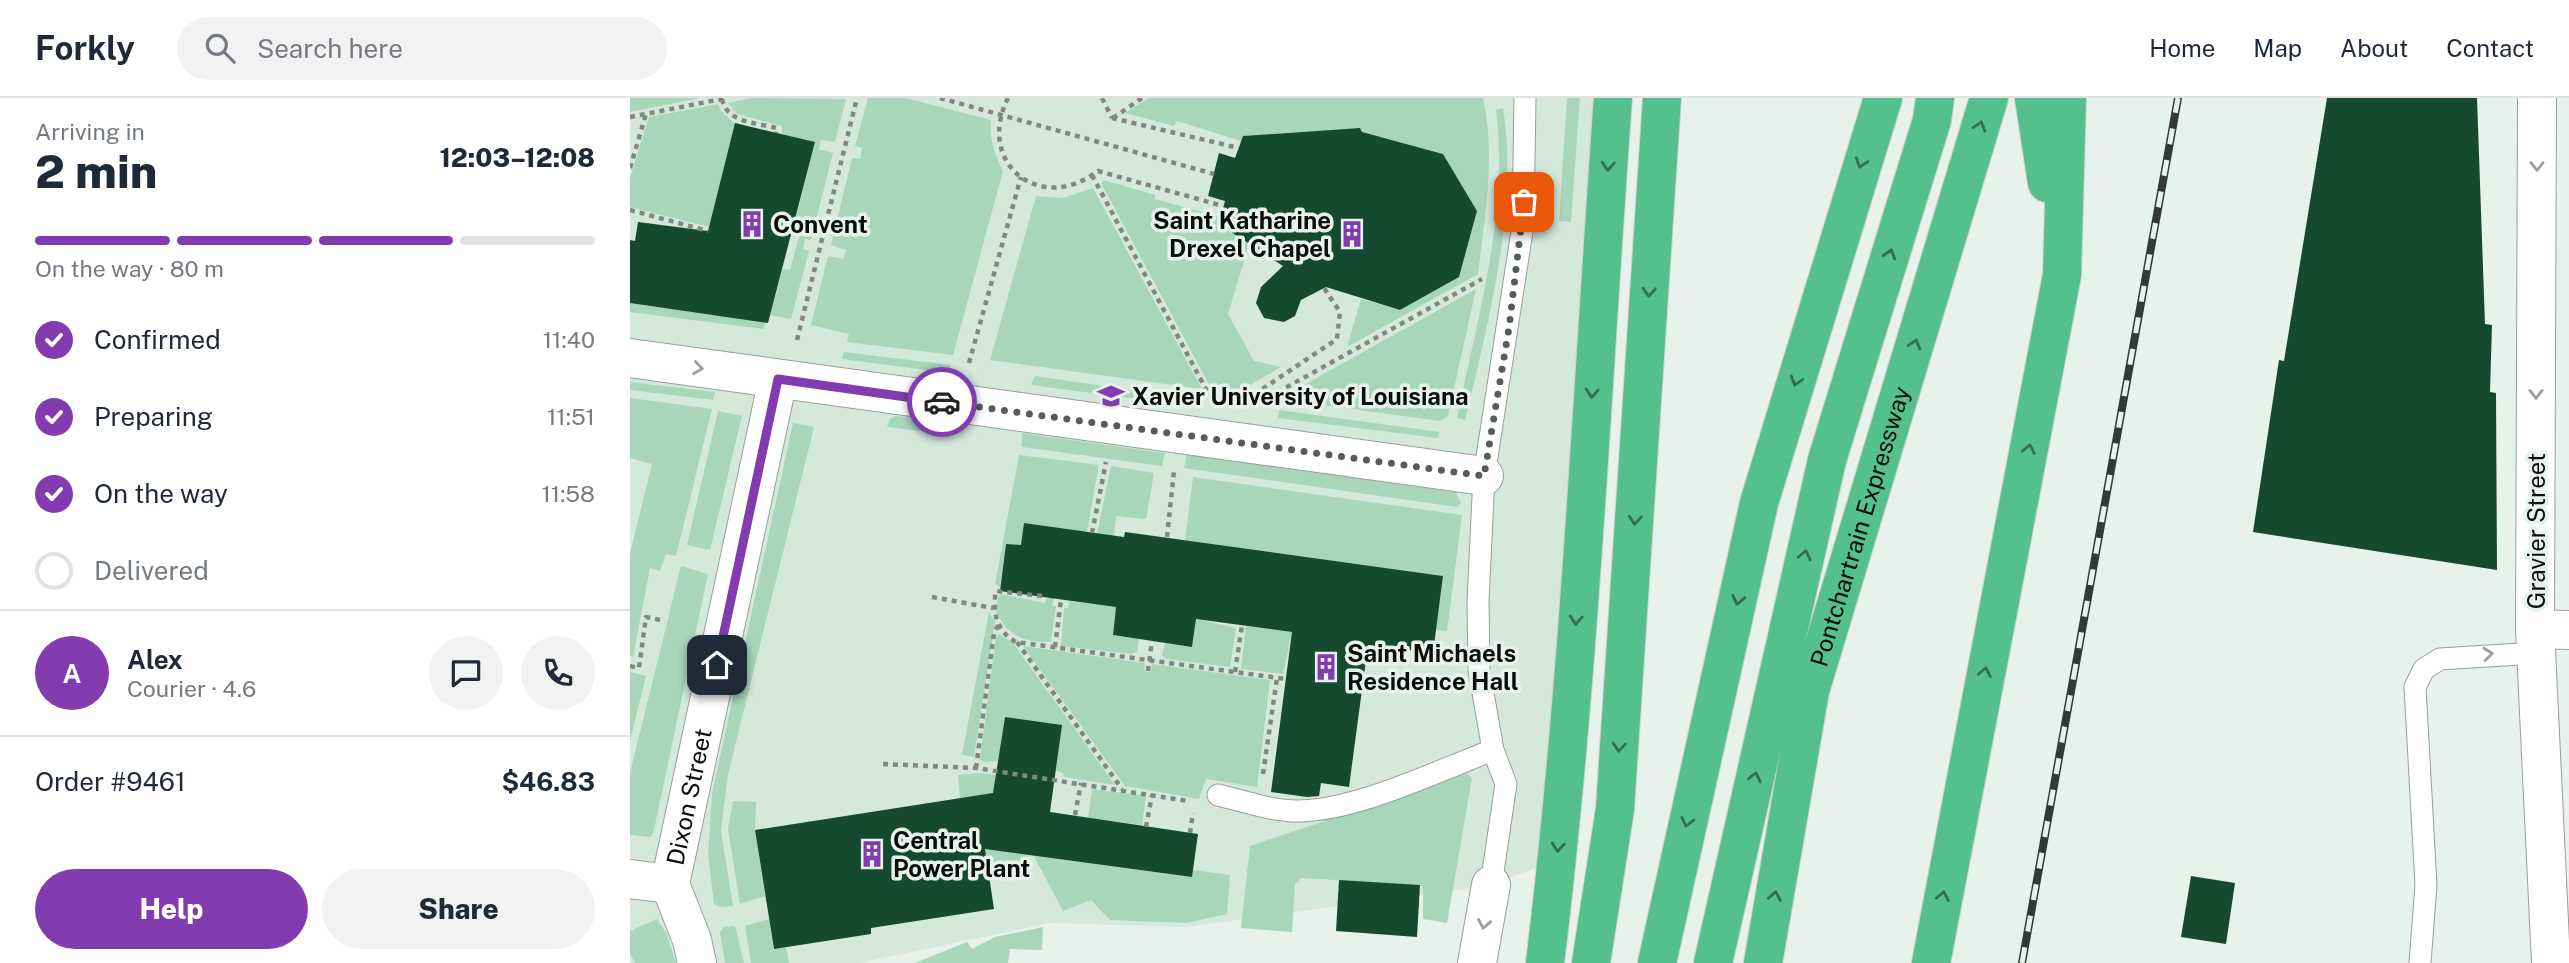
<!DOCTYPE html>
<html lang="en">
<head>
<meta charset="utf-8">
<style>
  :root { --surface:#fff; --page:#f2f2f3; --text:#1f2937; --muted:#747a83; --line:#e0e1e3; --accent:#833caf }
  body { margin:0; font-family:"Public Sans",sans-serif; background:var(--page); color:var(--text); height:100vh; display:flex; flex-direction:column; font-size:26px; white-space:nowrap }
  * { box-sizing:border-box; margin:0 }
  p { font-size:23px; color:var(--muted) }
  .icon { flex:none; width:38px; height:38px; fill:none; stroke:currentColor; stroke-width:2; stroke-linecap:round; stroke-linejoin:round }
  .map { position:relative; flex:1; overflow:hidden }
  .panel { display:flex; flex-direction:column; background:var(--surface); width:630px }
  .panel>* { flex:none }
  .pin { position:absolute; display:grid; place-items:center; width:60px; height:60px; color:#fff; margin:-30px; border-radius:14px; box-shadow:0 4px 10px #0006 }
  .courier { position:absolute; display:grid; place-items:center; width:70px; height:70px; margin:-35px; border:5px solid #833caf; border-radius:50%; background:#fff; color:#222; box-shadow:0 2px 9px #0007 }
  .head em { font-style:normal; font-weight:800 }
  .head div { display:flex; flex-direction:column-reverse }
  .head { display:flex; align-items:center; justify-content:space-between; height:119px; padding:0 35px }
  h1 { font-size:46px; font-weight:800; line-height:52px }
  .bar { display:grid; grid-template-columns:repeat(4,1fr); gap:10px 7px; align-content:center; height:84px; padding:0 35px }
  .bar i { height:9px; border-radius:5px; background:var(--line) }
  .bar .on { background:var(--accent) }
  .bar p { grid-column:span 4 }
  .line { display:flex; align-items:center; gap:18px; padding:0 35px; border-top:2px solid var(--line) }
  .line div { flex:1 }
  .round { display:grid; place-items:center; flex:none; width:74px; height:74px; border-radius:37px; background:var(--page) }
  ol { padding:0 35px; list-style:none }
  li { display:flex; align-items:center; gap:21px; height:77px }
  li p { margin-inline-start:auto }
  li .icon { padding:7px; border-radius:50%; background:var(--accent); color:#fff; stroke-width:4 }
  li:last-child { color:var(--muted) }
  li i { width:38px; height:38px; border:4px solid var(--line); border-radius:50% }
  .cta { display:flex; gap:14px; margin-top:auto; padding:14px 35px }
  .cta a { flex:1; height:80px; border-radius:42px; background:var(--accent); color:#fff; font-size:28px; font-weight:800; line-height:80px; text-align:center }
  .cta a+a { background:var(--page); color:var(--text) }
  header { display:flex; align-items:center; gap:42px; box-sizing:border-box; height:98px; padding:0 35px; background:var(--surface); border-bottom:2px solid var(--line) }
  header strong { font-size:33px }
  nav { display:flex; gap:38px; margin-inline-start:auto; font-size:24px }
  .search { width:490px; height:63px; background:var(--page); display:flex; align-items:center; gap:18px; box-sizing:border-box; padding:0 24px; border-radius:38px; color:var(--muted); font-size:26px }
  main { display:flex; flex:1; min-height:0 }
  .map>svg:first-child { display:block }
  .built { fill:#d5e8dc }
  .green { fill:#a7d6bb }
  .building { fill:#154a31 }
  .lines { fill:none; stroke-linecap:round; stroke-linejoin:round }
  .service-casing { stroke:#96a09a; stroke-width:23 }
  .minor-casing { stroke:#96a09a; stroke-width:40 }
  .motorway-casing { stroke:#cecfce; stroke-width:40 }
  .path { stroke:#808884; stroke-width:4.5; stroke-dasharray:5 5; stroke-linecap:butt }
  .service { stroke:#fff; stroke-width:21 }
  .minor { stroke:#fff; stroke-width:38 }
  .motorway { stroke:#54c08b; stroke-width:38 }
  .rail-casing { stroke:#343936; stroke-width:8 }
  .rail { stroke:#e6f2eb; stroke-width:5; stroke-dasharray:16; stroke-linecap:butt }
  .oneway { stroke:#326f51 }
  .oneway2 { stroke:#9d9e9d }
  .done { stroke:#565d59; stroke-width:7; stroke-dasharray:0 12.6 }
  .route { stroke:#833caf; stroke-width:9 }
  .labels { text-anchor:middle; dominant-baseline:central; stroke-width:7; stroke-linejoin:round; paint-order:stroke }
  .poi-label { font-size:24px; font-weight:bold; fill:#090d0b; stroke:#e6f2eb; text-anchor:start }
  .street-label { font-size:24px; fill:#090d0b; stroke:#e6f2eb }
</style>
</head>
<body>
<header>
<strong>Forkly</strong>
<div class="search"><svg class="icon" aria-label="search" viewBox="0 0 24 24"><circle cx="10" cy="10" r="6"/><path d="M15 15l6 6"/></svg>Search here</div>
<nav><a>Home</a><a>Map</a><a>About</a><a>Contact</a></nav>
</header>
<main>
<section class="panel">
<div class="head"><div><h1>2 min</h1><p>Arriving in</p></div><em>12:03–12:08</em></div>
<div class="bar"><i class="on"></i><i class="on"></i><i class="on"></i><i></i><p>On the way · 80 m</p></div>
<ol>
<li><svg class="icon" aria-label="check" viewBox="0 0 24 24"><path d="M5 12l5 5 9-10"/></svg>Confirmed<p>11:40</p></li>
<li><svg class="icon" aria-label="check" viewBox="0 0 24 24"><path d="M5 12l5 5 9-10"/></svg>Preparing<p>11:51</p></li>
<li><svg class="icon" aria-label="check" viewBox="0 0 24 24"><path d="M5 12l5 5 9-10"/></svg>On the way<p>11:58</p></li>
<li><i></i>Delivered</li>
</ol>
<div class="line" style="height:126px"><b class="round" style="background:var(--accent);color:#fff">A</b><div><b>Alex</b><p>Courier · 4.6</p></div><a class="round"><svg class="icon" aria-label="chat" viewBox="0 0 24 24"><path d="M4 5h16v11H9l-5 4z"/></svg></a><a class="round"><svg class="icon" aria-label="phone" viewBox="0 0 24 24"><path d="M5 4h4l2 5-3 2q2 4 5 5l2-3 5 2v4C11 20 4 13 5 4z"/></svg></a></div>
<div class="line" style="height:91px"><div>Order #9461</div><b>$46.83</b></div>
<div class="cta"><a>Help</a><a>Share</a></div>
</section>
<div class="map">
<svg width="1939" height="865" viewBox="0 0 1939 865">
  <rect width="100%" height="100%" fill="#e6f2eb"/>
  <!-- built -->
  <polygon class="built" points="0,0 983,0 928,761 861,787 556,829 420,825 228,865 0,865"/>
  <!-- green -->
  <g class="green">
    <polygon points="0,0 70,0 0,14"/>
    <polygon points="121,0 216,1 205,44 191,42 189,51 203,55 181,142 175,141 173,151 179,153 161,221 140,217 153,171 160,172 169,138 162,136 185,45 152,36 152,28 107,16 98,5"/>
    <path d="M238,0H276L361,22C359,42 365,56 373,73L323,257L217,244L219,236L181,227L198,158L213,161L216,152L201,147L222,60L230,61L232,50L225,48Z"/>
    <path d="M519,0H853C866,58 855,117 848,176L717,249L731,201L770,212L829,179L847,113L813,56L751,39L738,45L730,30L613,38L611,43L547,23L544,28L495,15Z"/>
    <polygon points="937,0 950,0 941,124 929,123"/>
    <polygon points="88,6 91,13 105,26 79,129 0,109 0,80 19,19"/>
    <path d="M873,10C889,110 858,225 835,322L827,320C847,220 879,116 866,12Z"/>
    <polygon points="474,82 525,97 525,101 591,119 589,126 619,146 598,216 624,263 651,269 604,296 583,294 471,85"/>
    <polygon points="463,90 572,291 360,262 406,98 433,100"/>
    <polygon points="846,191 818,318 810,323 649,301"/>
    <polygon points="0,205 135,224 134,231 0,214"/>
    <polygon points="214,254 321,267 318,275 212,261"/>
    <polygon points="405,278 570,302 569,309 401,287"/>
    <polygon points="0,284 85,294 83,302 0,292"/>
    <polygon points="0,300 82,311 46,458 36,456 30,473 20,470 3,559 0,558 0,456 22,366 0,360"/>
    <polygon points="649,312 809,334 808,340 648,320"/>
    <polygon points="88,313 112,318 80,452 57,447"/>
    <polygon points="266,318 307,323 316,330 315,336 257,329 260,321"/>
    <polygon points="163,325 184,329 98,676 91,733 103,808 90,809 84,806 78,756 82,696"/>
    <polygon points="392,335 535,355 532,368 392,349"/>
    <polygon points="557,356 826,394 831,405 827,409 554,370"/>
    <polygon points="389,357 469,367 457,434 394,425 391,447 376,446 370,489 365,486"/>
    <polygon points="481,368 524,375 516,421 486,418 484,438 467,436"/>
    <polygon points="563,379 832,417 817,533 806,532 813,478 555,442"/>
    <polygon points="51,468 78,476 24,732 21,739 0,737 0,675"/>
    <path d="M370,496L415,505L417,500H424L422,508H426L421,544C393,545 374,536 365,510Z"/>
    <polygon points="439,503 486,509 483,537 509,541 507,554 501,556 431,548 434,510 438,510"/>
    <polygon points="359,514 365,524 344,659 332,657"/>
    <polygon points="566,521 606,530 600,569 536,561 532,557 535,545 562,549"/>
    <polygon points="616,528 662,534 653,576 611,571"/>
    <polygon points="369,536 383,545 485,687 434,679 433,675 426,673 431,627 375,619 368,663 354,664 350,661 366,539"/>
    <polygon points="393,548 515,565 514,573 521,574 522,566 640,582 627,689 576,681 569,701 495,688"/>
    <polygon points="0,574 16,578 0,643"/>
    <polygon points="352,675 420,684 388,710 381,755 400,758 360,780 347,698 330,701 328,677"/>
    <polygon points="837,675 842,680 817,825 793,821 793,789 790,787 671,780 665,786 662,834 611,830 620,748"/>
    <polygon points="462,691 516,698 512,727 458,720"/>
    <polygon points="103,703 126,704 125,732 135,798 110,806 98,731"/>
    <polygon points="404,758 562,779 563,772 600,777 597,816 556,825 480,822 461,802 433,813"/>
    <polygon points="27,821 36,835 46,865 5,865 0,856 0,833"/>
    <polygon points="139,821 143,851 156,849 159,865 121,865 115,828"/>
    <polygon points="105,828 114,865 95,865 90,834 94,829"/>
    <polygon points="413,829 412,852 380,851 378,865 285,865 337,844 342,851 365,839"/>
  </g>
  <!-- building -->
  <g class="building">
    <polygon points="1697,0 1847,0 1855,226 1862,227 1860,294 1866,295 1867,472 1623,434 1649,262 1654,263"/>
    <polygon points="105,25 185,44 138,225 0,205 0,142 5,143 8,124 78,133"/>
    <polygon points="730,30 732,34 813,56 847,113 829,179 770,212 696,189 671,202 665,218 654,224 634,220 626,205 631,189 653,168 589,126 595,103 578,98 589,55 605,60 613,38"/>
    <polygon points="394,425 494,439 495,434 813,478 803,555 738,547 719,689 691,685 689,698 677,699 641,694 662,534 566,521 562,549 483,537 486,509 370,493 376,446 391,447"/>
    <polygon points="375,619 432,627 420,714 568,736 562,779 355,751 364,811 241,830 241,836 144,851 125,732 363,695"/>
    <polygon points="1561,778 1605,785 1596,846 1551,839"/>
    <polygon points="709,782 790,787 787,839 706,833"/>
  </g>
  <g class="lines">
    <defs>
      <g id="service">
        <path d="M588,697C613,703 642,713 667,713C726,713 807,673 863,652"/>
        <polyline points="861,787 876,686 863,652 849,572 848,503 854,378 893,127 895,0"/>
        <polyline points="1790,865 1796,787 1785,589 1794,571 1810,561 1906,555"/>
      </g>
      <g id="minor">
        <polyline points="1907,0 1905,531 1921,865"/>
        <polyline points="0,260 854,378"/>
        <polyline points="1905,531 1939,532"/>
        <polyline points="0,781 40,786"/>
        <path id="s1" d="M67,865L62,842L40,786L148,281"/>
        <polyline points="847,865 861,787"/>
      </g>
      <g id="motorway">
        <polyline points="1404,0 1417,85"/>
        <path d="M915,865C950,578 962,288 983,0"/>
        <polyline points="961,865 985,711 1032,0"/>
        <polyline points="1027,865 1129,405 1253,0"/>
        <polyline points="1083,865 1197,362 1302,22 1305,0"/>
        <path id="s2" d="M1133,865L1180,593L1359,0"/>
        <polyline points="1301,865 1432,177 1437,0"/>
      </g>
    </defs>
    <!-- service casing -->
    <use href="#service" class="service-casing"/>
    <!-- minor casing -->
    <use href="#minor" class="minor-casing"/>
    <!-- motorway casing -->
    <use href="#motorway" class="motorway-casing"/>
    <!-- path -->
    <g class="path">
      <polyline points="310,0 584,76"/>
      <path d="M378,0C345,66 411,117 468,73L593,108"/>
      <polyline points="472,0 482,20"/>
      <path d="M92,1C97,25 127,25 147,30L146,35"/>
      <polyline points="0,19 97,0"/>
      <polyline points="482,20 609,50"/>
      <polyline points="483,20 512,0"/>
      <polyline points="0,70 16,16"/>
      <polyline points="462,77 579,297"/>
      <polyline points="0,112 78,133"/>
      <polyline points="167,242 227,0"/>
      <polyline points="339,265 391,79"/>
      <polyline points="616,302 707,241 710,214 694,190"/>
      <polyline points="630,304 852,181"/>
      <polyline points="462,435 476,364"/>
      <polyline points="537,439 544,373"/>
      <path d="M412,498L366,493C362,513 366,533 386,544L656,581"/>
      <polyline points="302,499 363,510"/>
      <polyline points="387,544 492,691"/>
      <polyline points="425,549 431,502"/>
      <polyline points="0,568 9,570 16,519 35,523"/>
      <polyline points="518,573 522,543"/>
      <polyline points="605,574 612,527"/>
      <polyline points="253,666 346,670 558,703"/>
      <polyline points="346,670 364,535 369,526"/>
      <polyline points="633,676 647,580"/>
      <polyline points="445,717 451,685"/>
      <polyline points="516,729 522,697"/>
      <polyline points="560,735 563,715"/>
    </g>
    <!-- service -->
    <use href="#service" class="service"/>
    <!-- minor -->
    <use href="#minor" class="minor"/>
    <!-- motorway -->
    <use href="#motorway" class="motorway"/>
    <defs>
      <polyline id="rail" points="1392,865 1548,0"/>
    </defs>
    <!-- rail casing -->
    <use href="#rail" class="rail-casing"/>
    <!-- rail -->
    <use href="#rail" class="rail"/>
  </g>
  <!-- one-way arrows -->
  <defs><path id="oneway-chevron" d="M-2-3.5L2.5 0L-2 3.5" fill="none" stroke-width="1.6" stroke-linecap="round" stroke-linejoin="round" transform="scale(1.75)"/></defs>
  <g class="oneway">
    <use href="#oneway-chevron" transform="translate(1350 28) rotate(-73)"/>
    <use href="#oneway-chevron" transform="translate(1231 65) rotate(108)"/>
    <use href="#oneway-chevron" transform="translate(978 68) rotate(94)"/>
    <use href="#oneway-chevron" transform="translate(1260 156) rotate(-73)"/>
    <use href="#oneway-chevron" transform="translate(1019 194) rotate(93)"/>
    <use href="#oneway-chevron" transform="translate(1285 246) rotate(-73)"/>
    <use href="#oneway-chevron" transform="translate(1166 283) rotate(107)"/>
    <use href="#oneway-chevron" transform="translate(962 295) rotate(94)"/>
    <use href="#oneway-chevron" transform="translate(1399 351) rotate(-79)"/>
    <use href="#oneway-chevron" transform="translate(1005 422) rotate(94)"/>
    <use href="#oneway-chevron" transform="translate(1175 457) rotate(-77)"/>
    <use href="#oneway-chevron" transform="translate(1108 502) rotate(102)"/>
    <use href="#oneway-chevron" transform="translate(946 522) rotate(94)"/>
    <use href="#oneway-chevron" transform="translate(1355 574) rotate(-79)"/>
    <use href="#oneway-chevron" transform="translate(989 649) rotate(94)"/>
    <use href="#oneway-chevron" transform="translate(1125 679) rotate(-77)"/>
    <use href="#oneway-chevron" transform="translate(1057 724) rotate(103)"/>
    <use href="#oneway-chevron" transform="translate(928 749) rotate(95)"/>
    <use href="#oneway-chevron" transform="translate(1145 798) rotate(-80)"/>
    <use href="#oneway-chevron" transform="translate(1313 798) rotate(-79)"/>
  </g>
  <g class="oneway2">
    <use href="#oneway-chevron" transform="translate(1907 68) rotate(90)"/>
    <use href="#oneway-chevron" transform="translate(68 270) rotate(8)"/>
    <use href="#oneway-chevron" transform="translate(1906 296) rotate(90)"/>
    <use href="#oneway-chevron" transform="translate(1858 556) rotate(-6)"/>
    <use href="#oneway-chevron" transform="translate(854 826) rotate(100)"/>
  </g>
  <g class="lines">
    <!-- done -->
    <polyline class="done" points="312,304 854,378 879,230 894,104"/>
    <!-- route -->
    <polyline class="route" points="87,567 148,281 312,304"/>
  </g>
  <!-- icons -->
  <defs>
    <symbol id="building-bare" viewBox="-9 -9 18 18"><path d="M-4-6H4V6H1V3H-1V6H-4ZM-2.5-4.3h1.7v1.8h-1.7ZM.8-4.3h1.7v1.8H.8ZM-2.5-1h1.7V.8h-1.7ZM.8-1h1.7V.8H.8Z" fill="#833caf" stroke="#e6f2eb" stroke-width="2.5" paint-order="stroke"/></symbol>
    <symbol id="university-bare" viewBox="-9 -9 18 18"><path d="M0-5L7-2L0 1L-7-2ZM-4 1L0 2.5L4 1V4Q0 6-4 4Z" fill="#833caf" stroke="#e6f2eb" stroke-width="2.5" paint-order="stroke"/></symbol>
  </defs>
  <g fill-rule="evenodd">
    <use href="#building-bare" x="103" y="107" width="38" height="38"/>
    <use href="#building-bare" x="703" y="117" width="38" height="38"/>
    <use href="#university-bare" x="462" y="279" width="38" height="38"/>
    <use href="#building-bare" x="677" y="550" width="38" height="38"/>
    <use href="#building-bare" x="223" y="737" width="38" height="38"/>
  </g>
  <g class="labels">
    <!-- poi labels -->
    <g class="poi-label">
      <text x="701" y="122" text-anchor="end">Saint Katharine<tspan x="701" dy="28">Drexel Chapel</tspan></text>
      <text x="143" y="126">Convent</text>
      <text x="502" y="298">Xavier University of Louisiana</text>
      <text x="717" y="555">Saint Michaels<tspan x="717" dy="28">Residence Hall</tspan></text>
      <text x="263" y="742">Central<tspan x="263" dy="28">Power Plant</tspan></text>
    </g>
    <!-- street labels -->
    <g class="street-label">
      <text stroke="none"><textPath href="#s2" startOffset="448">Pontchartrain Expressway</textPath></text>
      <text transform="translate(1906 433) rotate(-90)">Gravier Street</text>
      <text stroke="none"><textPath href="#s1" startOffset="173">Dixon Street</textPath></text>
    </g>
  </g>
</svg>
<div class="pin" style="left:894px;top:104px;background:#ea580c"><svg class="icon" aria-label="bag" viewBox="0 0 24 24"><path d="M5 8h14l-1 12H6zM9 8a3 3 0 0 1 6 0"/></svg></div>
<div class="pin" style="left:87px;top:567px;background:#1f2937"><svg class="icon" aria-label="home" viewBox="0 0 24 24"><path d="M3 11l9-7 9 7M6 9v11h12V9"/></svg></div>
<div class="courier" style="left:312px;top:304px"><svg class="icon" aria-label="car" viewBox="0 0 24 24"><path d="M5 17H2v-5l4-1 3-4h7l3 4 3 1v5h-3M9 17h6M6 11h13"/><circle cx="7" cy="17" r="2"/><circle cx="17" cy="17" r="2"/></svg></div>
</div>
</main>
</body>
</html>
